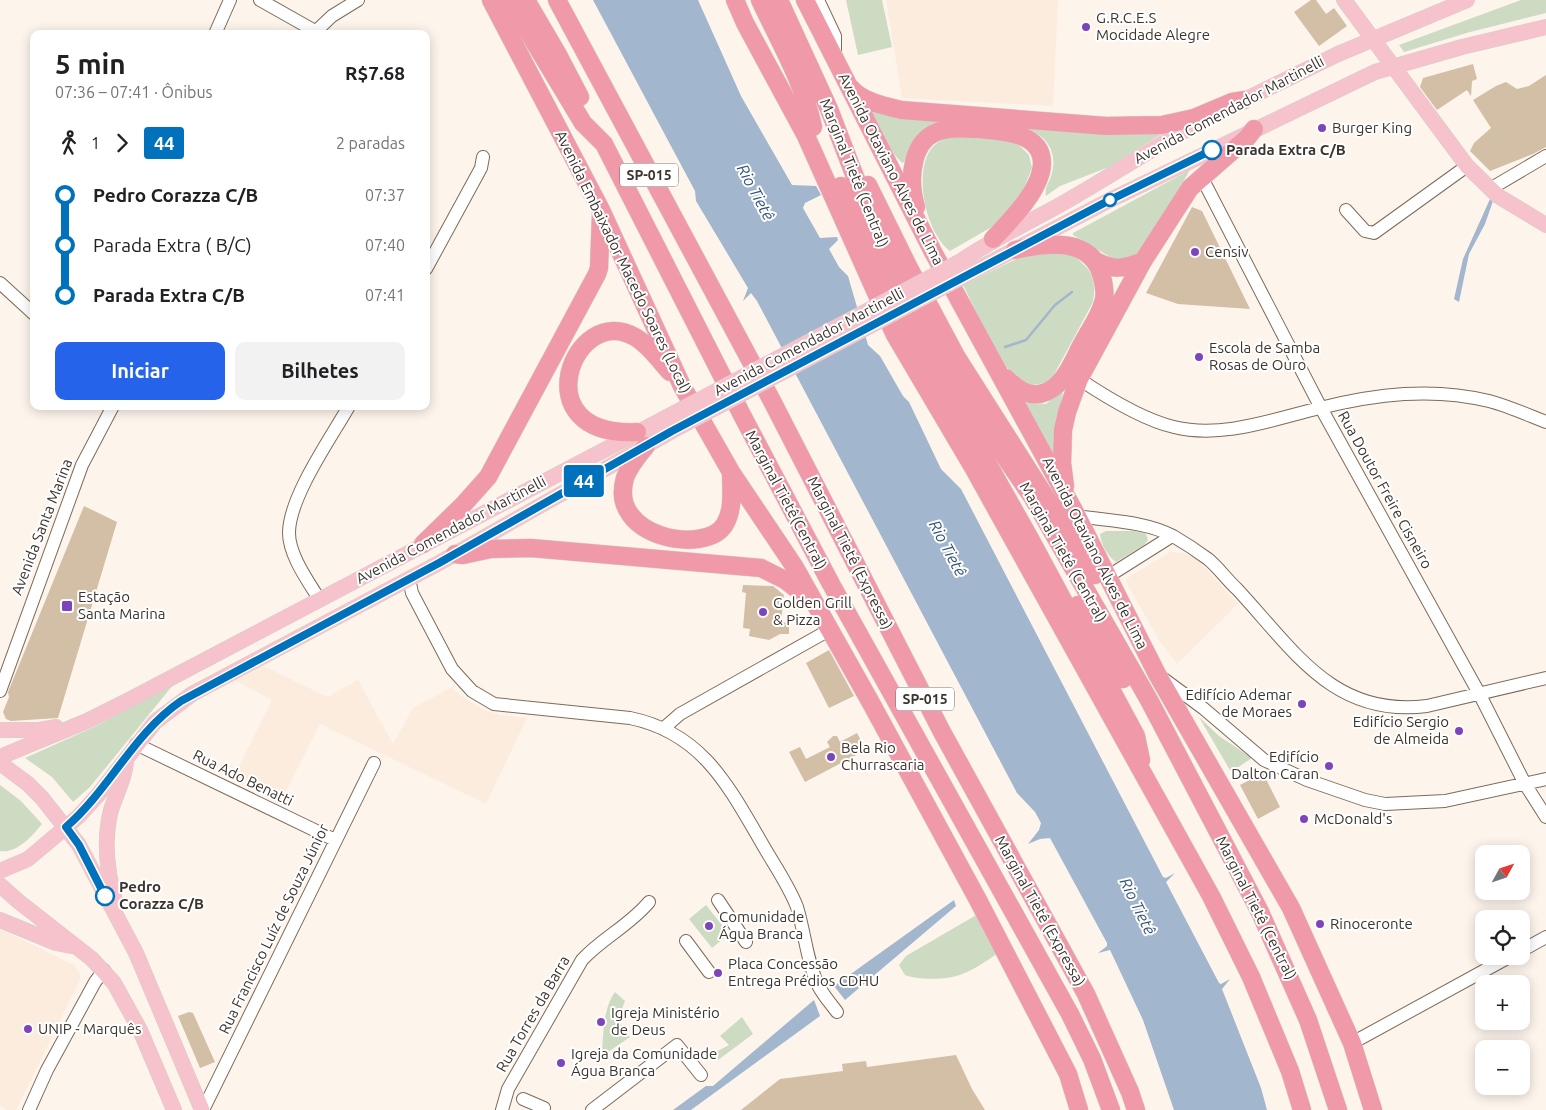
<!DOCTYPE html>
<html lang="pt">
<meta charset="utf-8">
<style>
body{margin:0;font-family:Ubuntu,sans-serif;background:#f2f2f2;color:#202124;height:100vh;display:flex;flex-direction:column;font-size:19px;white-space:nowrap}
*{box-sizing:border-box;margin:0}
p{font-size:16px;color:#757577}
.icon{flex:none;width:28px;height:28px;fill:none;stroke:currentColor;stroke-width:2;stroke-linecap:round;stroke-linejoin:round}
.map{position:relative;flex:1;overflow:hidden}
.sheet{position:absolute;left:30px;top:30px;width:400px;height:380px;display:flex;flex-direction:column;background:#fff;border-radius:10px;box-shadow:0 2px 12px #0003}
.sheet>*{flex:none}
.badge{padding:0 10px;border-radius:4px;font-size:18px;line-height:32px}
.needle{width:32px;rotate:50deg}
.fabs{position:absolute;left:1475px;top:845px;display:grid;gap:10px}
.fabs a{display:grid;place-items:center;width:55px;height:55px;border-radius:10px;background:#fff;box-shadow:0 2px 12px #0003;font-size:25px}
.map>.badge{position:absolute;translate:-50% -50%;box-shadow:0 0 0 2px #fff}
.legs{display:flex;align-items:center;gap:8px;height:55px;padding:0 25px;font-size:16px}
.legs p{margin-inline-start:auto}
.headline{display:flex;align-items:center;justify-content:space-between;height:85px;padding:0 25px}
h1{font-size:28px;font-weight:700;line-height:38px}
.button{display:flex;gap:10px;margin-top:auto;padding:10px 25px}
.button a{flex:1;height:58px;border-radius:10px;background:#2563eb;color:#fff;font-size:20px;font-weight:700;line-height:58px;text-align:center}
.button a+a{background:#f2f2f2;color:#202124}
ul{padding:0 25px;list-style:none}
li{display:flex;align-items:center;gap:18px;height:50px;font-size:19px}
li i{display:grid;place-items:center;width:8px;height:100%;margin:0 6px;background:currentColor}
li i::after{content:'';width:12px;height:12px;margin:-6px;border:4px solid;border-radius:50%;background:#fff}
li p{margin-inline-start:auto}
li:first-child i{background:linear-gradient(#0000 50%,currentColor 0)}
li:last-child i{background:linear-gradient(currentColor 50%,#0000 0)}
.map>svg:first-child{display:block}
</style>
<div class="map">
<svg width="1546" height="1110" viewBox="0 0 1546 1110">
<rect width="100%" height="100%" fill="#fdf4ec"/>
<path fill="#fcecdd" d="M886,0H1058L1053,106L902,98Z
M1170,552L1183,553L1196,558L1238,604L1177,664L1159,640L1126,582V579Z
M262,665L327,697L358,680L393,744L413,708L452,687L460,695L484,710L501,715L527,718L486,804L320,724L282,799L234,777L272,700L234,680Z
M0,929L74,965L80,974V980L16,1110H7L0,1106Z"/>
<path fill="#cddbc2" d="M846,0H882L892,47L858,55Z
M1521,0H1546V13L1470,32L1404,52L1399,45Z
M868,104L1161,129L1162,134L1109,167L1060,186L1046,196C1044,187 1050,182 1052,173C1058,148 1043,131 1019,128L925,130L911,144L904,162L902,163L891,151Z
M954,136L1009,141L1018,144L1029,155L1032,168L1018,203L990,228L950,251C926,233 913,174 931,149C937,141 945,138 954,136Z
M1190,170L1138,257L1122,264L1073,235V233Z
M1070,253C1090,268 1097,276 1093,302L1051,380C1043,383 1032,387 1024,384C1002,373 975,308 963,285L1027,254Z
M1060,392L1063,394L1056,418L1054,453H1052L1025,402L1046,404Z
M1106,531H1141L1146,534L1148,540L1144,545L1116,562C1108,557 1101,544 1100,534Z
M173,685L90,787L73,802L52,777L25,758L94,727Z
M1199,717L1219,736L1252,758L1231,772Z
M0,785L21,801L42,824C32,836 17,854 0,851Z
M706,905L729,934L712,948L689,919Z
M978,914L998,953C988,960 978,967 967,972C952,980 921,981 905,975L899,965L906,956Z
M615,992L625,1001L618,1020L630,1037L602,1056C603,1037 603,1008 615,992Z
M742,1017L753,1034L718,1060L714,1053L729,1045L720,1036Z"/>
<path fill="#a2b6ce" d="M593,0H698L741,96L792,185L816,186L821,195L805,203L803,208L820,238L837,237L838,240L829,249L839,267L848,276L868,345L880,356L903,396L909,402L941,469L961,489L1163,877L1166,878L1175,873L1166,882L1219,983L1221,984L1230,979L1222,989L1261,1088L1267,1110H1174L1143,1020L1110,950L1098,953L1107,946V943L1050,838L1040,839L1028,844L1039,830L1041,823L1035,812L1017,793L757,301L751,293L743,301L748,288L696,201L695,191Z
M1490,199L1493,201L1485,224L1469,254L1459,302L1454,299L1463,259Z
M954,900L956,906L845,1000L834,986Z
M814,1000L820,1016L691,1110H673L706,1086H713Z"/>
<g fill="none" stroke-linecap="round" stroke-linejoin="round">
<path stroke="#a2b6ce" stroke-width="2.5" d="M1005,347L1026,340L1055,305L1072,292"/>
</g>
<path fill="#d3bea6" d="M1311,0H1316L1326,14L1334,8L1347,26L1319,46L1294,12Z
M1473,64L1477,79L1472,81L1471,96L1467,90L1437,110L1420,87L1423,78Z
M1546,75V147L1533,154L1490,171L1470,151L1474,143L1491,128L1473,100L1496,86L1506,82L1517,89L1529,86Z
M1192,207L1202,211L1250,309L1178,304L1146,293Z
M84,506L117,522L58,718L11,721L6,719L3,712L9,697L8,692Z
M743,585L773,586L784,595L781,622L789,623V634H780L769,640L749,636L750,629L743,628L746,593L742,592Z
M829,650L854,696L829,708L806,663Z
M857,733L866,750L805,782L789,752L800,747L806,759L830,747L827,742L833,736H837L840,742Z
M1263,773L1280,807L1258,819L1240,785Z
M189,1012L193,1013L215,1062L200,1068L178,1016Z
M956,1055L972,1089L985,1110H741L780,1079L843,1071L842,1064L866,1061L867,1067Z"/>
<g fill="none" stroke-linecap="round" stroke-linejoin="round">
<defs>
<path id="minor" d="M260,0L315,31
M818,0L835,36V57
M215,34L230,0
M313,34L332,16L358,0
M1201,176L1321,408L1480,695L1525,784L1546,817
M1490,189L1546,156
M1346,210L1365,231L1374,233L1467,166
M426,269L481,168L483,157
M0,283L34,314
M1079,379C1106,397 1143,420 1174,427C1222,439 1274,419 1320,408C1376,394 1432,387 1489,401C1508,406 1528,415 1546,422
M1077,516C1108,521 1145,521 1173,536C1185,543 1197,551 1208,559C1218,567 1227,580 1237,589C1293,649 1333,718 1427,706L1546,678
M1107,577L1172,536
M409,578L412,593L452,669L472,691L494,704L630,718C703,733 729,787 764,847C775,866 789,886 797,907C805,933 807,963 819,987C824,996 831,1004 837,1012
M319,599C308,581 289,555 289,533C289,497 331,438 349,406
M1161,677L1203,708L1264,760L1307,780L1365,800L1385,804L1445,801L1546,779
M0,691L82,465L113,406
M664,728L680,714L831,629
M136,744L335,840
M718,900L746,942
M686,941L709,972
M1521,951L1546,937
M1352,1043L1511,956
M523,1099L544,1108
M29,1110L47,1070L95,982L104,970
M203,1110L374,763
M502,1110L508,1089L582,960C602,938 629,926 649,902
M592,1110L677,1045L701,1075"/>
<path id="major" d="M1344,0L1467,166L1498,196L1546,225
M1234,105L1338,54L1467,0
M961,261C992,240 1025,224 1058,206C1108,178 1155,146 1206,119
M968,274L1110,200L1375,72L1462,47L1546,27
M0,730H39L56,727
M0,757L87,721L129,700L665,418
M0,763L28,784L42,798L79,845L136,953L202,1110
M0,871L28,859L79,816L98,795L155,722L192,694L439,563L672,431
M0,885L18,901L92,959L114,983L140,1030L174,1110
M116,903C107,873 103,841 111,810C116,794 125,779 126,762
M0,920L56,943L71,946"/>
<path id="highway" d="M491,0L601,210L682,386L731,472L794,566L871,703L978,900L1068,1074L1079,1110
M509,0L583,123L604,144L742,415L831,584L1070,1014L1092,1059L1111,1110
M526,0L557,53L580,97
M557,0L771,399L942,732L1086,994L1130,1092L1136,1110
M735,0L745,23L806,136L895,335L974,469L1211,896L1251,977L1290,1071L1302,1110
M760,0C779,41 804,83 813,127
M779,0L829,109L877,234L920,318L969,404L1033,498L1149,700L1260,912L1308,1020L1338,1110
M805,0L933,252L1077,516L1157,674L1291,908L1352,1043L1373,1110
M850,87C861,101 884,106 901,110L1106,126L1162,125L1194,118L1232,102L1244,100
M868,185L909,268L956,356L1095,575
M841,186L907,327L931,372L980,450L1029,537L1136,736L1141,760
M916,207C908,180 910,136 944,130C955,127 967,129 978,129C1001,131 1042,132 1042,163C1042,189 1010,221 993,239
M1094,260C1113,271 1123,269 1143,261
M1006,378C1017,389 1030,399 1046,392C1065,384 1073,361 1082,344C1089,331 1099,317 1103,303C1106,295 1104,285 1102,277C1092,236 1046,243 1015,250
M637,432C521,438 574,301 635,337C649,345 659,360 670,372
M646,446C638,456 629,466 625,478C607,538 707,556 725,524C734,509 731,489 731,472
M1065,486L1062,463L1063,430L1067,412L1079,379L1143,261L1190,188L1247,138L1254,129
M423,544L463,505L488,477L597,274L599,268L601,213
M455,554L463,555L491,549L531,548L761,568L785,580L807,597
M1078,605L1123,679"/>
</defs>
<use href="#minor" stroke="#7d6b59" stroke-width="14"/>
<use href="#major" stroke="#d4d2d1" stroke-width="16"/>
<use href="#highway" stroke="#d4d2d1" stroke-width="19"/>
<use href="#minor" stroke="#fff" stroke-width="12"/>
<use href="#major" stroke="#f6c2cb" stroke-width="15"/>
<use href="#highway" stroke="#f099a9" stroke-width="18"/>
<defs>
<path id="major-bridge" d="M665,418L961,261
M672,431L968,274"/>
</defs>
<use href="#major-bridge" stroke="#d4d2d1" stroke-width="16" stroke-linecap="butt"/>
<use href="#major-bridge" stroke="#f6c2cb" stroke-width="15"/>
</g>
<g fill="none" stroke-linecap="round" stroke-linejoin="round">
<defs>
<path id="line-1" d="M105,896L79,845L66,827C109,790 133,734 181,701L439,563L672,431L1106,202L1212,150"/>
</defs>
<use href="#line-1" stroke="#fff" stroke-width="11"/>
<use href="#line-1" stroke="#0072bc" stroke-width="8"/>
</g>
<g fill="#7e44bb" stroke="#fff" stroke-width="2">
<circle cx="1086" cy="27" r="5"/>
<circle cx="1322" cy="128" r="5"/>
<circle cx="1195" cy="252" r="5"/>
<circle cx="1199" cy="357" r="5"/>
<rect x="61" y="600" width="12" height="12" rx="2.5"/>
<circle cx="763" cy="612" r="5"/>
<circle cx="1302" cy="704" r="5"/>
<circle cx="1459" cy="731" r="5"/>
<circle cx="831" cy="757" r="5"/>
<circle cx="1329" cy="766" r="5"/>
<circle cx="1304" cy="819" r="5"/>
<circle cx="1320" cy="924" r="5"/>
<circle cx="709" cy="926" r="5"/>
<circle cx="718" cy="973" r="5"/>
<circle cx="601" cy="1022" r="5"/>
<circle cx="28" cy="1029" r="5"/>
<circle cx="561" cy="1063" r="5"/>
</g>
<g fill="#fff" stroke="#0072bc" stroke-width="2.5">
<circle cx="1212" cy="150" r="9"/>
<circle cx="1110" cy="200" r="6"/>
<circle cx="105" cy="896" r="9"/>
</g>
<g text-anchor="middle" stroke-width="4" stroke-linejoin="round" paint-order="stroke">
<g fill="#fff" stroke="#76716c" stroke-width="1">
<rect x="620" y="163.5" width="58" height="23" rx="4"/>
<rect x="896" y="687.5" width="58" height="23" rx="4"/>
</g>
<g font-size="14" font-weight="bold" fill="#3c342d">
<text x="649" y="180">SP-015</text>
<text x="925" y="704">SP-015</text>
</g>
<g font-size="15" fill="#3c342d" stroke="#fff" text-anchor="start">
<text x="1096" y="23">G.R.C.E.S<tspan x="1096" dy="17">Mocidade Alegre</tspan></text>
<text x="1332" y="133">Burger King</text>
<text x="1205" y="257">Censiv</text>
<text x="1209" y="353">Escola de Samba<tspan x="1209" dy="17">Rosas de Ouro</tspan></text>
<text x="78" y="602">Estação<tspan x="78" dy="17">Santa Marina</tspan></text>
<text x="773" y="608">Golden Grill<tspan x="773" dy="17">&amp; Pizza</tspan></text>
<text x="1292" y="700" text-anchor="end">Edifício Ademar<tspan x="1292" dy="17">de Moraes</tspan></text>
<text x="1449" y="727" text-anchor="end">Edifício Sergio<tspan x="1449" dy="17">de Almeida</tspan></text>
<text x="841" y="753">Bela Rio<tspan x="841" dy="17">Churrascaria</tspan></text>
<text x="1319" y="762" text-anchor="end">Edifício<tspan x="1319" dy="17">Dalton Caran</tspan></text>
<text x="1314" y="824">McDonald's</text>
<text x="719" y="922">Comunidade<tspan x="719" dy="17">Água Branca</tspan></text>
<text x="1330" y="929">Rinoceronte</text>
<text x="728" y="969">Placa Concessão<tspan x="728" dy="17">Entrega Prédios CDHU</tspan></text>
<text x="611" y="1018">Igreja Ministério<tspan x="611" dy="17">de Deus</tspan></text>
<text x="38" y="1034">UNIP - Marquês</text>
<text x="571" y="1059">Igreja da Comunidade<tspan x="571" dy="17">Água Branca</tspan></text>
</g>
<g font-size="15" fill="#3c342d" stroke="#fff">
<text transform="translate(1229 110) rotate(-28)" y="5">Avenida Comendador Martinelli</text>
<text transform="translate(891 169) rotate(63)" y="5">Avenida Otaviano Alves de Lima</text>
<text transform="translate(854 173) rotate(68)" y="5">Marginal Tietê (Central)</text>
<text transform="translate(623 262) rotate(64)" y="5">Avenida Embaixador Macedo Soares (Local)</text>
<text transform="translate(809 342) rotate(-28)" y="5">Avenida Comendador Martinelli</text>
<text transform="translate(1385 490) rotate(61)" y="5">Rua Doutor Freire Cisneiro</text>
<text transform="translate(786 500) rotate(62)" y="5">Marginal Tietê(Central)</text>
<text transform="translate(42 527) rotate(-69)" y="5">Avenida Santa Marina</text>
<text transform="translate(451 530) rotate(-28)" y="5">Avenida Comendador Martinelli</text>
<text transform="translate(1063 552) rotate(60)" y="5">Marginal Tietê (Central)</text>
<text transform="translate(850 553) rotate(63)" y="5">Marginal Tietê (Expressa)</text>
<text transform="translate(1095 553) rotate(63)" y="5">Avenida Otaviano Alves de Lima</text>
<text transform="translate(243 778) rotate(26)" y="5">Rua Ado Benatti</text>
<text transform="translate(1256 908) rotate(63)" y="5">Marginal Tietê (Central)</text>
<text transform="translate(1040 911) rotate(61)" y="5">Marginal Tietê (Expressa)</text>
<text transform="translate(274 929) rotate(-64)" y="5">Rua Francisco Luíz de Souza Júnior</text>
<text transform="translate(533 1014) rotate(-60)" y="5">Rua Torres da Barra</text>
</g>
<g font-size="15" font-weight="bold" fill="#3c342d" stroke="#fff" text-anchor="start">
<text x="1226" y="155">Parada Extra C/B</text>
<text x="119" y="892">Pedro<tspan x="119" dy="17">Corazza C/B</tspan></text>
</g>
<g font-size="16" font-style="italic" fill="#345579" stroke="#fff">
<text transform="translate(756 192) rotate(62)" y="6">Rio Tietê</text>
<text transform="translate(948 548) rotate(62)" y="6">Rio Tietê</text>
<text transform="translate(1138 906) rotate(64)" y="6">Rio Tietê</text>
</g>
</g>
</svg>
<div class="fabs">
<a><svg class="needle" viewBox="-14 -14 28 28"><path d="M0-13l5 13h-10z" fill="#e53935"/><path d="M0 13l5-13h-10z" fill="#757577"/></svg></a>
<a><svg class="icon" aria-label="locate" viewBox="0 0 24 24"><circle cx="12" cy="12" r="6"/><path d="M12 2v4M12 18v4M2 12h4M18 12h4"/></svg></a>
<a>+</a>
<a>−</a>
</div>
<b class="badge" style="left:584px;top:481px;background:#0072bc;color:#fff">44</b>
<section class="sheet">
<div class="headline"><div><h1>5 min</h1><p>07:36 – 07:41 · Ônibus</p></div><b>R$7.68</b></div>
<div class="legs"><svg class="icon" aria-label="walk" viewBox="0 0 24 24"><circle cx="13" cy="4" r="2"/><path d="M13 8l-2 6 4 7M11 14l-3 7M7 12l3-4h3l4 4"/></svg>1<svg class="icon" aria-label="forward" viewBox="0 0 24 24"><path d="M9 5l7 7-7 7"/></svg><b class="badge" style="background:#0072bc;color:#fff">44</b><p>2 paradas</p></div>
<ul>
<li><i style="color:#0072bc"></i><b>Pedro Corazza C/B</b><p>07:37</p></li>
<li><i style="color:#0072bc"></i><span>Parada Extra ( B/C)</span><p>07:40</p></li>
<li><i style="color:#0072bc"></i><b>Parada Extra C/B</b><p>07:41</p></li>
</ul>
<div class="button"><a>Iniciar</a><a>Bilhetes</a></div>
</section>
</div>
